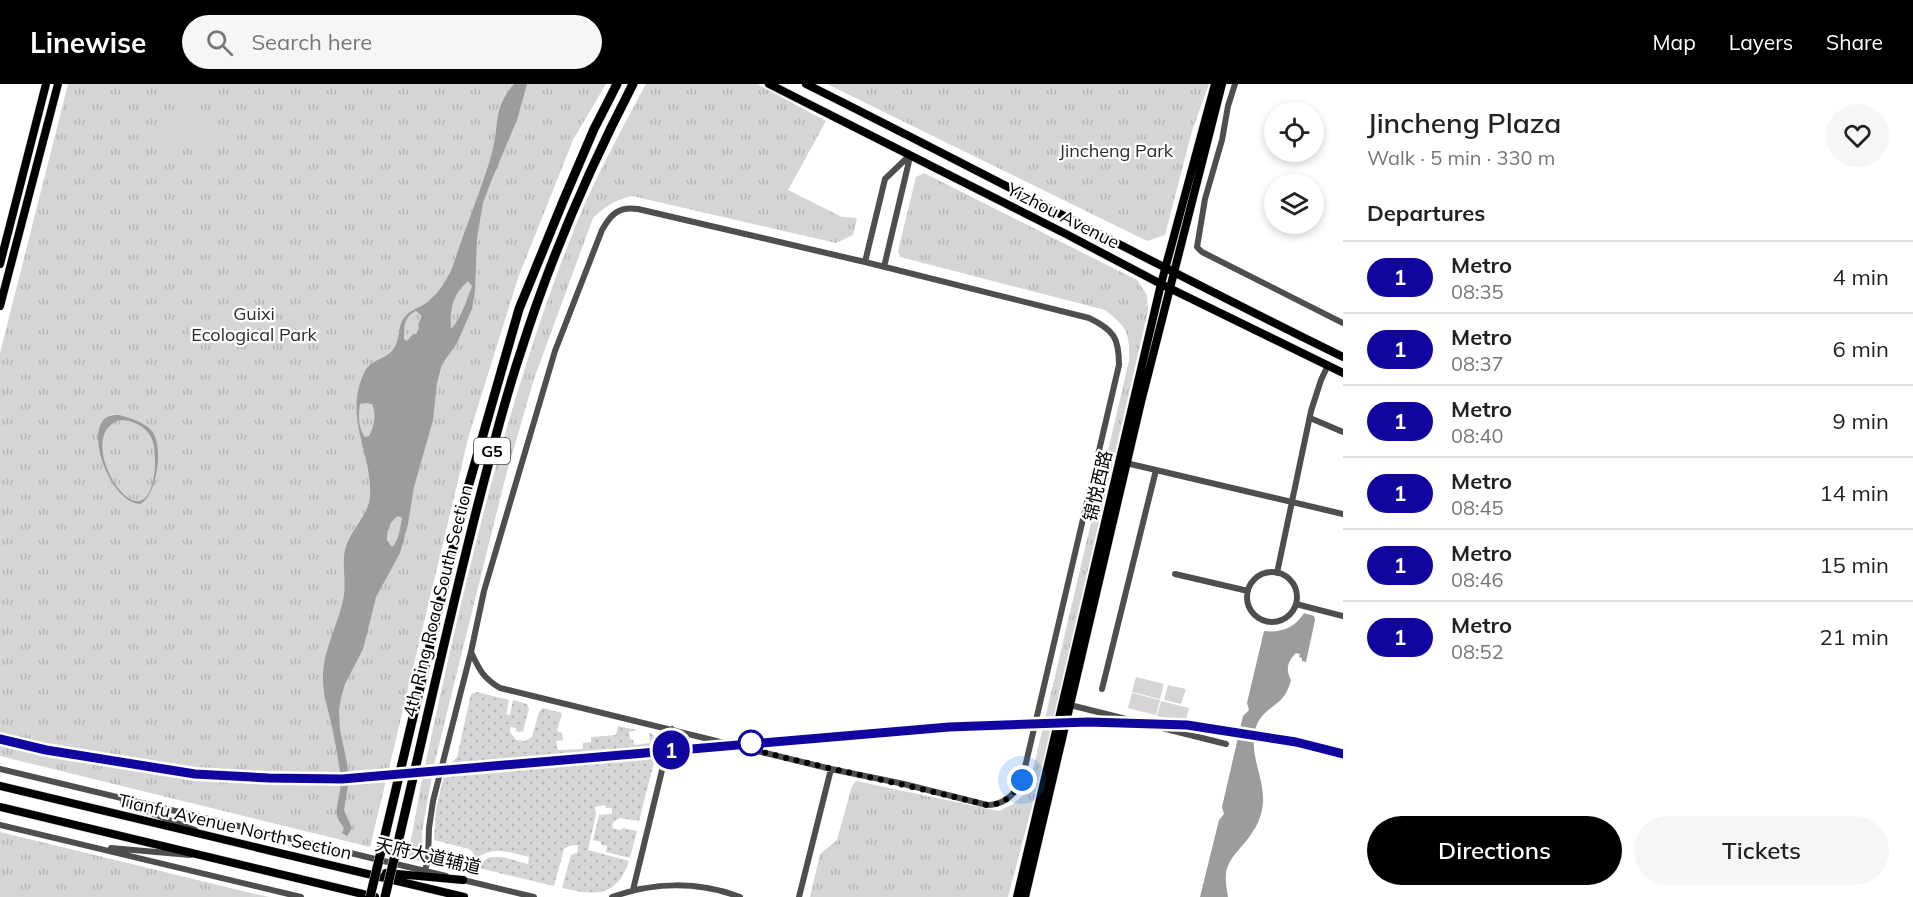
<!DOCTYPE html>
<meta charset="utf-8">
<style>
body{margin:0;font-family:Mulish,"Noto Sans SC",sans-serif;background:#f6f6f6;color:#222;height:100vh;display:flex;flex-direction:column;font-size:22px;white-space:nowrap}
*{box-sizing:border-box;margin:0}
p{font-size:20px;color:#767676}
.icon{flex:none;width:33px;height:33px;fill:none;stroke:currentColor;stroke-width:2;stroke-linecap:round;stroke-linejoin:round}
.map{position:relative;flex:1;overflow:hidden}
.drawer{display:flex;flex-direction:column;background:#fff;width:570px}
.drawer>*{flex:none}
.badge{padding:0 12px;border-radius:20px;font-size:21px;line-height:39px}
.tools{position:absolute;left:1264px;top:18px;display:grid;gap:12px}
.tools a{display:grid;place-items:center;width:60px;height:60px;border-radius:50%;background:#fff;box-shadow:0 3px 9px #0003;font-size:30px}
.you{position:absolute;width:30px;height:30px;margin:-15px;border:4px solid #fff;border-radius:50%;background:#1a73e8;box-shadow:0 0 0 9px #1a73e833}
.map>.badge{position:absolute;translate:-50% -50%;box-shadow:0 0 0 3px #fff}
h2{padding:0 24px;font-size:22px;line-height:54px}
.round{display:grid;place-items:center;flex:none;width:63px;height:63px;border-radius:32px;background:#f6f6f6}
.overview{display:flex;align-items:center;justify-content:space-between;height:102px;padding:0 24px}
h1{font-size:28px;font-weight:600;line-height:45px}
.button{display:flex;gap:12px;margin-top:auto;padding:12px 24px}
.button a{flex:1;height:69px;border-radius:36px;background:#000;color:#fff;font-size:24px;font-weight:600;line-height:69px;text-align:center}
.button a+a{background:#f6f6f6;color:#222}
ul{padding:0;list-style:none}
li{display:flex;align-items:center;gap:18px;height:72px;padding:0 24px;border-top:2px solid #e0e0e0}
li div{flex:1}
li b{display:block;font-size:22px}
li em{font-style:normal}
li .badge{min-width:66px;font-weight:700;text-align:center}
header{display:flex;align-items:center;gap:36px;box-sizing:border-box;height:84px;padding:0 30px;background:#000;color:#fff}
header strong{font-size:28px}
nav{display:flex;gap:33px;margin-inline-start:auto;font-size:21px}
.search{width:420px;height:54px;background:#f6f6f6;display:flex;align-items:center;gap:15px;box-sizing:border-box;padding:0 21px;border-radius:33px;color:#767676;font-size:22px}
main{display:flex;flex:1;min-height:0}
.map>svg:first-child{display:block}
</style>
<header>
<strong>Linewise</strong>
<div class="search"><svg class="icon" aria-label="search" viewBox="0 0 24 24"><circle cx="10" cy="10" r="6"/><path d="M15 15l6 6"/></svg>Search here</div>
<nav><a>Map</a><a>Layers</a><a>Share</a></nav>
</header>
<main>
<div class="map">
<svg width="1343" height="813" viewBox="0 0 1343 813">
<defs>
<pattern id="grass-dots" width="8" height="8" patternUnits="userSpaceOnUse" patternTransform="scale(1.5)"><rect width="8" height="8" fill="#d5d5d5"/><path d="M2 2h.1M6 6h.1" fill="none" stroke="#b5b5b5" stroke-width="1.8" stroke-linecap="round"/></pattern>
<pattern id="park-tufts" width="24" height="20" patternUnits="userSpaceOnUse" patternTransform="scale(1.5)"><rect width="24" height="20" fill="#d5d5d5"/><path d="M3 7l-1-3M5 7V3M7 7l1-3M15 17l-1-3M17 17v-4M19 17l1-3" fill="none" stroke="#b5b5b5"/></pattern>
</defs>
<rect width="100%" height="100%" fill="#fff"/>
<path fill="url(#grass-dots)" d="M477,608L509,616L506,630L510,631L513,616L527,620L529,625L523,647L519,648L516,647V644L510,643V648L516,656L525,657L532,653L539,628L543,624L562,629L557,647L562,649L563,656L556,657L558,666L583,665V659L591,658V653L616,651L618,642L637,646L629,648L630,655L633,656L634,661L650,659L649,648L657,654L658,663L639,737L620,734L613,738L612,744L620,746L623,744L637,747L630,774L606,768L607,762L601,761V758L593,756L599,731L612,730V724H606L605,721L595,723L596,731L588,766L629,777C617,813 596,812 562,804L571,771L577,769L578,761L569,762L564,765L554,802L478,784C488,764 511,776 528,780L529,773C510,769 490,760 474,777L473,768L469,765L434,756L436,725L445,688L457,673L471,610Z"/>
<path fill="url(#park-tufts)" d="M68,0H606L573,56L518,194L469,351L370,763L0,672V269Z
M646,0H757L826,37L788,106L842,133L857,134L853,151L836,159L632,112C615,116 606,122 593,134L534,295L506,391L434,681L422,748L423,775L420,777L407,774C415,740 419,706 427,672C466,491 508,310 577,138C597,90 622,45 646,0Z
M827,0H1209L1192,47L1165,151L1147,157Z
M924,89L1137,196L1147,211L1148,227L1038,700L1008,813H810L820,770L837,756L852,702L856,697L999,727L1013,720L1028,707L1129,277C1130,249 1127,243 1105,226L900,173L898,167L916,93Z
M0,748L255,810L269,813H0Z"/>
<path fill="#d5d5d5" d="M149,0H204L200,15L149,2Z
M164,25L216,38L208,69L156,56Z
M1136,593L1164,600L1160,615L1132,608Z
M1168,601L1186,605L1181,620L1164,616Z
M1132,609L1160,616L1156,631L1128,624Z
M1161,617L1189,624L1185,639L1157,632Z"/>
<path fill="#9c9c9c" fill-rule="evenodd" d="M514,0H527L517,36L490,100L483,119L477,154L475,207L472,225L457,259L442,280L437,299L433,336L414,403L408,440L400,469L376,513L363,565L345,600L341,614L339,626L340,646L347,679L349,696L344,726L352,744L347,752L342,749L344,744C334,731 336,728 339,712C341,704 341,696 340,688C337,667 333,646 328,626C327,620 324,614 324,608C318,572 338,545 344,511C346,496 342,481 345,466C349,447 368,433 370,413C373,369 343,335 364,289C371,275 382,277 392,267C401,257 397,243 404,234C409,227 416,225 423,221C437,212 446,198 453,182C465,144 481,107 492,69C500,40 492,26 514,0ZM468,197L472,202C467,215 461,235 451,245C450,224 452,212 468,197ZM416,227L422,232L418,241L419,244L416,250H413L407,257L404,255C404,243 404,232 416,227ZM366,319L372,320C377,330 374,343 369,352L365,353C358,344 358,331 360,320ZM398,432L402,434C400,444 399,457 392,463L387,456C387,446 389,438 398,432Z
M119,331C130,334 144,338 152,347C164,362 157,412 140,420C114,419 88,359 102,338C105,332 112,331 119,331ZM120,336C133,336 145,342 151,353C158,366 157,412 140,417C119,423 79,349 120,336Z
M1304,529L1314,532L1315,536L1306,578L1302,577V574L1299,573L1300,570L1296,569C1288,577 1285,585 1291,596C1290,600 1288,605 1286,609C1278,623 1262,625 1256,643C1247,671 1268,698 1262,726C1260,733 1258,741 1253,747C1245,762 1228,772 1226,790C1225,797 1227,806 1228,813H1200L1219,736L1224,730L1222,723L1243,632L1249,626L1247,619L1264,547C1281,549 1295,544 1304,529Z"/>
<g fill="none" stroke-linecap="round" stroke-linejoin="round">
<defs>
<path id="major" d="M769,0L1066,150L1161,200L1343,289
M806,0C986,90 1163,185 1343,273
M0,180L46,0
M0,222L58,0
M0,702L464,813
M0,723L375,813
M386,789L463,796
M1017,813L1161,200L1215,0
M1025,813L1141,318L1222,0"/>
<path id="highway" d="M386,747L465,414L519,225L564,115L594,45L617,0
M400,750C425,643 449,535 476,428C490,374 503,320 521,267C550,175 589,85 633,0"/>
</defs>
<use href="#major" stroke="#dbdbdb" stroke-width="9"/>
<use href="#highway" stroke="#dbdbdb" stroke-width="10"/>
<path stroke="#4e4e4e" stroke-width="6" d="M1235,0L1228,22L1222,56L1205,115L1197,163L1202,168L1343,239
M865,178L885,95L910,71
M884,183L910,73
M1310,334L1343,348
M1126,379L1156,386
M1247 513a25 25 0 1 1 50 0a25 25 0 1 1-50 0Z
M1277,489L1311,327L1321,296L1328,281
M1175,490L1248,507
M1296,520L1343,532
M1102,605L1156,386L1343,430
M1070,621L1226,660
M0,685L446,792
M123,718L195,746
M0,741L301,813
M111,764L190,771
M425,787L428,775L429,744L433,717L471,568L484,507L555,267L602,146C611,130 619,122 638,125L865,178L1089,234C1114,246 1119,254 1119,281L1022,696C1015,710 1004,721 987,721L904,700L831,685L500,604C483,594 479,585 471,568
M459,795L534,813
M633,806L672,645
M612,813C653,798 698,797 740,813
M799,813L831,685"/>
<use href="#major" stroke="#000" stroke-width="8"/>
<use href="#highway" stroke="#000" stroke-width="9"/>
<defs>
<path id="highway-bridge" d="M370,813L386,747
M385,813L400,750"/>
</defs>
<use href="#highway-bridge" stroke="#dbdbdb" stroke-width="10" stroke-linecap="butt"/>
<use href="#highway-bridge" stroke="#000" stroke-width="9"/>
</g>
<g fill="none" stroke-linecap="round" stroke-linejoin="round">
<defs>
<path id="line" d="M0,655L46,666L195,690L269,694L342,695L949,643L1088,638L1187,641L1296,658L1343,670"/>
</defs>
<use href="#line" stroke="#fff" stroke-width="14"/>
<use href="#line" stroke="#10069f" stroke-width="9"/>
<path stroke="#000" stroke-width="6" stroke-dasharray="0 10.8" d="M751,659L750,665C829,685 908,701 987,721C1004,721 1015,710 1022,696"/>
</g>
<circle fill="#fff" stroke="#10069f" stroke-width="3" cx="751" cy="659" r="12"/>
<g text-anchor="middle" stroke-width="4.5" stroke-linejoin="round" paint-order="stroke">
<rect fill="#fff" stroke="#4c4c4c" stroke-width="1.5" x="474" y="354" width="36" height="26" rx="4.5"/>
<g font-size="16" font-weight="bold" fill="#000">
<text x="492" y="373">G5</text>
</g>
<g font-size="18" fill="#2c2c2c" stroke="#fff">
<text x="1116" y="73">Jincheng Park</text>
<text x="254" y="236">Guixi<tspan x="254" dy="21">Ecological Park</tspan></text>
</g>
<g font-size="18" fill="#000" stroke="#fff">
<text transform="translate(1063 132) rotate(27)" y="6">Yizhou Avenue</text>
<text transform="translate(1098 402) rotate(-77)" y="6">锦悦西路</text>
<text transform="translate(438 517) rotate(-76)" y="6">4th Ring Road South Section</text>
<text transform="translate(235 743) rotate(13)" y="6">Tianfu Avenue North Section</text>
<text transform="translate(428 772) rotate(13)" y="6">天府大道辅道</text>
</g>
</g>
</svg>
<div class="tools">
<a><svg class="icon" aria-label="locate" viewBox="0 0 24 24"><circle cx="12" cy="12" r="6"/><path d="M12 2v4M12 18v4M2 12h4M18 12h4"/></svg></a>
<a><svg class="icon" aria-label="layers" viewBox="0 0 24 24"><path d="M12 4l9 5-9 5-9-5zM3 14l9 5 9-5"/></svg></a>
</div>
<div class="you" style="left:1022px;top:696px"></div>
<b class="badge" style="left:671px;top:666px;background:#10069f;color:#fff">1</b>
</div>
<section class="drawer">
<div class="overview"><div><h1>Jincheng Plaza</h1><p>Walk · 5 min · 330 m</p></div><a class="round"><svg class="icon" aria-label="heart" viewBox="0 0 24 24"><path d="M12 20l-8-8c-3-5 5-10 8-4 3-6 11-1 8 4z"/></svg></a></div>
<h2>Departures</h2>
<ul>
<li><span class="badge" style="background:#10069f;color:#fff">1</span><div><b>Metro</b><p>08:35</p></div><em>4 min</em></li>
<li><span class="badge" style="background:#10069f;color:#fff">1</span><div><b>Metro</b><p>08:37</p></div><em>6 min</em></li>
<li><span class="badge" style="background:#10069f;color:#fff">1</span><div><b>Metro</b><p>08:40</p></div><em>9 min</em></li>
<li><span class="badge" style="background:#10069f;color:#fff">1</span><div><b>Metro</b><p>08:45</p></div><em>14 min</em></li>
<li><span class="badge" style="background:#10069f;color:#fff">1</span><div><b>Metro</b><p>08:46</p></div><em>15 min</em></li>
<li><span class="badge" style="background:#10069f;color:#fff">1</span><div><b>Metro</b><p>08:52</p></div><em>21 min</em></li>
</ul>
<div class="button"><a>Directions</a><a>Tickets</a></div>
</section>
</main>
